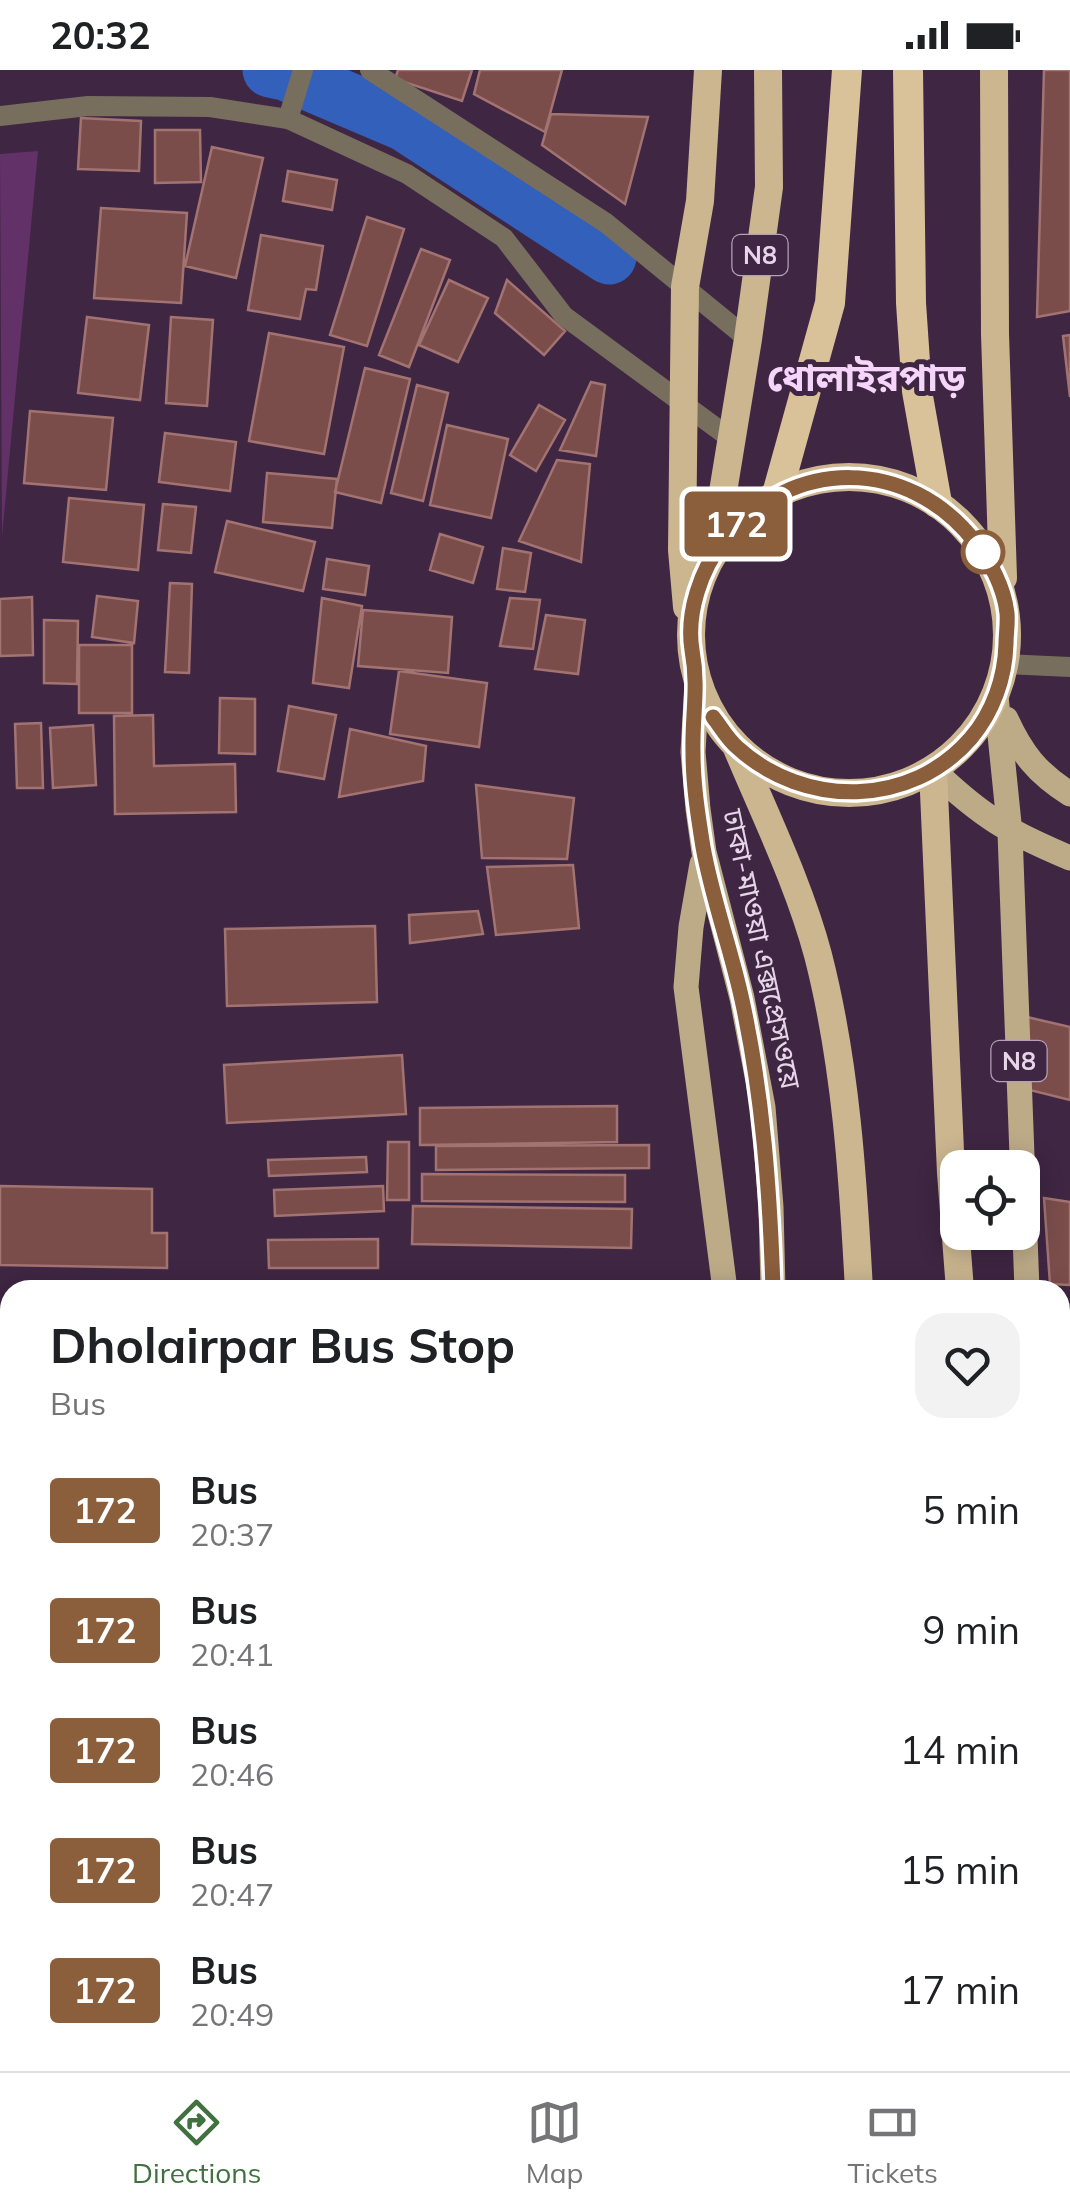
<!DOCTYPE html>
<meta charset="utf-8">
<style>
body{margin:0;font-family:Mulish,"Noto Sans Bengali",sans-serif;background:#f2f2f2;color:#202124;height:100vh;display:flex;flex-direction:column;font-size:38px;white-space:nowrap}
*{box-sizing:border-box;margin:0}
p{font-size:32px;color:#757577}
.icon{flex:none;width:55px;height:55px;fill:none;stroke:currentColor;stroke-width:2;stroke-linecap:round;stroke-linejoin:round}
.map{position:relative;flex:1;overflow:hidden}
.panel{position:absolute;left:0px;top:1210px;width:1070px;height:792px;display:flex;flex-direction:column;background:#fff;border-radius:30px 30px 0 0;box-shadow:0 5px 25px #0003}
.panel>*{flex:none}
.badge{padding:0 20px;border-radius:8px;font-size:35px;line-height:65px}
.controls{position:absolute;left:940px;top:1080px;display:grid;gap:20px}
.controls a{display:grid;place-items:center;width:100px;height:100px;border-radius:20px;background:#fff;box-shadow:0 5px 25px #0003;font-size:50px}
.map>.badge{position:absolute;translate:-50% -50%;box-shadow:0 0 0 5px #fff}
.round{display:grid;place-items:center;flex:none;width:105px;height:105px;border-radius:30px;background:#f2f2f2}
.headline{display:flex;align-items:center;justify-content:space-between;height:170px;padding:0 50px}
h1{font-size:48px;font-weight:700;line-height:75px}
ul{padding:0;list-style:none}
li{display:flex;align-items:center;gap:30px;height:120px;padding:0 50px}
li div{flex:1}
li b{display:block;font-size:38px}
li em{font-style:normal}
li .badge{min-width:110px;font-weight:700;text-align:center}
.status{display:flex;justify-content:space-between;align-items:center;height:70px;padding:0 50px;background:#fff;direction:ltr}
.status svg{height:28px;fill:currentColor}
.tabs{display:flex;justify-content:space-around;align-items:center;height:140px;border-top:2px solid #e0e0e0;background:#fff;font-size:28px;color:#757577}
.tabs a{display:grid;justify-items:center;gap:5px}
.tabs .on{color:#417140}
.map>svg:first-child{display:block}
</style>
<div class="status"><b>20:32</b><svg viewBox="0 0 49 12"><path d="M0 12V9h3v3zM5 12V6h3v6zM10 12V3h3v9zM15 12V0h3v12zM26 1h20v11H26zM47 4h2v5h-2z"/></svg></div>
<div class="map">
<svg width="1070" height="2001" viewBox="0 0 1070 2001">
<rect width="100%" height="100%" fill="#3f2643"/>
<path fill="#613168" d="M38,81L2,467L0,84Z"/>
<path fill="#3360ba" stroke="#6983c8" stroke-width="2.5" d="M0,1291L10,1292V1892H0Z
M0,1976H10V1992L104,1993L122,2001H0Z"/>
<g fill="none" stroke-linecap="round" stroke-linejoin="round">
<path stroke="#3360ba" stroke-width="55" d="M270,0L285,3L405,54L609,187"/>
</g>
<path fill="#7a4d4b" stroke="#a37371" stroke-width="2.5" d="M398,0H472L462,31L395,9Z
M480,0H562L545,62L474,24Z
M1044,0H1070V241L1037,247Z
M551,44L648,47L625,134L542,75Z
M81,48L141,51L139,101L78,99Z
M155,60H200L201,112L155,113Z
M212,77L263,88L236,208L185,196Z
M288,101L337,110L332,140L283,131Z
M101,138L187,143L181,233L94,228Z
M367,147L404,159L367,276L330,265Z
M261,165L323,176L316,220L306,219L300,249L248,240Z
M421,179L450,190L409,297L379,285Z
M449,210L488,228L458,292L419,275Z
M507,210L565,261L544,285L495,243Z
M87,247L149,255L140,330L78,323Z
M171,247L213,250L207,336L166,333Z
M269,263L344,277L324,384L249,371Z
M1070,265V327L1063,266Z
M365,298L410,309L381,433L335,422Z
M591,312L605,315L596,386L560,380Z
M417,315L448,323L423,431L391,423Z
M539,335L565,350L536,401L510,385Z
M30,341L113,348L106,420L24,413Z
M447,355L508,369L491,448L430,435Z
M165,363L236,372L230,421L159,412Z
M557,390L590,394L581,492L519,471Z
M267,403L337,409L332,458L263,452Z
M69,428L144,435L138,500L63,492Z
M163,434L196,437L191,483L158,480Z
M227,451L315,472L303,521L215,502Z
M440,464L483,477L473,513L430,500Z
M503,478L531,483L525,522L497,519Z
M327,489L369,496L365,525L323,519Z
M170,513L192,514L189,603L165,602Z
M97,526L138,531L134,573L92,567Z
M32,527L33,585L0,586V529Z
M322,528L362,536L349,618L313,613Z
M510,528L540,530L533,579L500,576Z
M363,540L452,547L448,603L358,596Z
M546,545L585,550L578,604L535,599Z
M44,550L78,551L77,614L44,613Z
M79,575H132V643H79Z
M399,601L487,613L479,677L390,664Z
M220,628L255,629V684L219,683Z
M289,636L336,645L324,709L278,701Z
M153,645L154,696L235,694L236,742L115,744L114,646Z
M41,653L43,718H17L15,654Z
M93,655L96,715L53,718L50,658Z
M350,659L426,676L423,711L339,727Z
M476,715L574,728L567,789L482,788Z
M573,795L579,858L496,865L487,797Z
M478,841L483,864L410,873L409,845Z
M375,856L377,932L227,936L225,859Z
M1027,947L1070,957V1030L1010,1015Z
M402,985L406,1044L227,1053L224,995Z
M617,1036V1072L420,1075V1038Z
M388,1072H409V1130H387Z
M649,1075V1098L436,1100V1076Z
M366,1087L367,1102L269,1106L268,1090Z
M422,1104L625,1105V1132L422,1131Z
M0,1116L152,1119V1163H167V1198L0,1195Z
M383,1116L384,1141L275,1146L274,1120Z
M1044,1128L1070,1132V1215L1050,1214Z
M413,1136L632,1139L631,1178L412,1174Z
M378,1169V1198H269L268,1170Z
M1070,1396V1453L1060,1451Z
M1066,1669L1070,1670V1892L1060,1890Z
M343,1992H487V2001H343Z
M552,1992H589L588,2001H551Z"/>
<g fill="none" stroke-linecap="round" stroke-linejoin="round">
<path stroke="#776e5e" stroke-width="20" d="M288,49L303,0"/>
<path stroke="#776e5e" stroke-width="20" d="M370,0L606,153L748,269
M1006,594L1070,597
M0,1245L10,1246
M1060,1458L1070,1460
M1060,1654L1070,1656
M1060,1908L1070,1910
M0,1914H10"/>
<path stroke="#776e5e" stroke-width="20" d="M0,46L88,36L210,37L288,49L407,104L504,168L564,246L730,368"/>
<path stroke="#bdab88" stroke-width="25" d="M697,612L693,682L698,739L704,782L742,928L763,1037L771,1137L773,1220
M996,626L1010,763L1027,1220
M1006,649C1022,684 1037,703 1070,724
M933,700C982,747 1008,762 1070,788
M702,794L691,857L686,917L725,1220
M764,1992L765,2001
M1006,2001V1992"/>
<path stroke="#cbb690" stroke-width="28" d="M994,0L995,264L1003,508
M691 565a158 158 0 1 1 316 0a158 158 0 1 1-316 0Z
M713,483L748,269L769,117L768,0
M687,537L682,480L685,217L700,131L708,0
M737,678C765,745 799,814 818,885C846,994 853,1108 859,1220
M933,700L951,1103L960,1220
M836,1992V2001
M906,1992V2001
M972,2001V1992"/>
<path stroke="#d9c299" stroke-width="30" d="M908,0L911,233L917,321L937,433
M777,424L830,233L847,0"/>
</g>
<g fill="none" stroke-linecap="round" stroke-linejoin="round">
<defs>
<path id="line" d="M713,647C721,657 728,670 738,678C804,738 911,738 971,668C993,642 1005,608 1006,574C1006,564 1008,553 1007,543C1004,517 990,491 975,472C909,387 792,386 724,470C701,499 686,543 692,580C699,618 692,645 693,682C693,714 698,746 703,777C712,828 731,879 742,930C763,1026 770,1122 773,1220"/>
</defs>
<use href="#line" stroke="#fff" stroke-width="22"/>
<use href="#line" stroke="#8b5e3c" stroke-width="15"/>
</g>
<circle fill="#fff" stroke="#8b5e3c" stroke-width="5" cx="983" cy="482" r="20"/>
<g text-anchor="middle" stroke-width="10" stroke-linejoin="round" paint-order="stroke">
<g fill="#3f2643" stroke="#b5a1b7" stroke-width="2.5">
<rect x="732.5" y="165" width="55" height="40" rx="8"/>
<rect x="991.5" y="971" width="55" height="40" rx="8"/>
</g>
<g font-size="25" font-weight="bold" fill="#e7d6e9">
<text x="760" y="194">N8</text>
<text x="1019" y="1000">N8</text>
</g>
<g font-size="28" fill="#e7d6e9" stroke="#3f2643">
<text transform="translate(762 879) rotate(78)" y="10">ঢাকা-মাওয়া এক্সপ্রেসওয়ে</text>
</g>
<g font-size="38" font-weight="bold" fill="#f6d5fa" stroke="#3f2643">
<text x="866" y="321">ধোলাইরপাড়</text>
</g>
</g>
</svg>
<div class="controls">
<a><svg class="icon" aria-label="locate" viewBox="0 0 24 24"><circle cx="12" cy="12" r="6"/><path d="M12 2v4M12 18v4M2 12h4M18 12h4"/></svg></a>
</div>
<b class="badge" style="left:736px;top:454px;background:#8b5e3c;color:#fff">172</b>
<section class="panel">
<div class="headline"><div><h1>Dholairpar Bus Stop</h1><p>Bus</p></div><a class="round"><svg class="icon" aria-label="heart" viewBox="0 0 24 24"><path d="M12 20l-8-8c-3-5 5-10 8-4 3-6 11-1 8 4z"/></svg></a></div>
<ul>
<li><span class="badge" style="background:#8b5e3c;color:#fff">172</span><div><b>Bus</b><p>20:37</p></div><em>5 min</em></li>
<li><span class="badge" style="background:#8b5e3c;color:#fff">172</span><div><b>Bus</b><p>20:41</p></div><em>9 min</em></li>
<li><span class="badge" style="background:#8b5e3c;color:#fff">172</span><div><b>Bus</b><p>20:46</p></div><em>14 min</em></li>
<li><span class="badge" style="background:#8b5e3c;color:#fff">172</span><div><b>Bus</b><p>20:47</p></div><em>15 min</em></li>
<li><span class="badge" style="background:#8b5e3c;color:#fff">172</span><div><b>Bus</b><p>20:49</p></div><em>17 min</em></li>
</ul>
</section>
</div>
<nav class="tabs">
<a class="on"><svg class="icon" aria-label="directions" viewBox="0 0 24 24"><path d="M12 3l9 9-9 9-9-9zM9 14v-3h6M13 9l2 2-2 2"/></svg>Directions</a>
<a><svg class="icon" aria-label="map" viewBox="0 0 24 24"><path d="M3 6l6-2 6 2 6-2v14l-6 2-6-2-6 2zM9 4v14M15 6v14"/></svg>Map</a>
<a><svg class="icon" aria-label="tickets" viewBox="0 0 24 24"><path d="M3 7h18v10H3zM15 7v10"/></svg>Tickets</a>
</nav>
